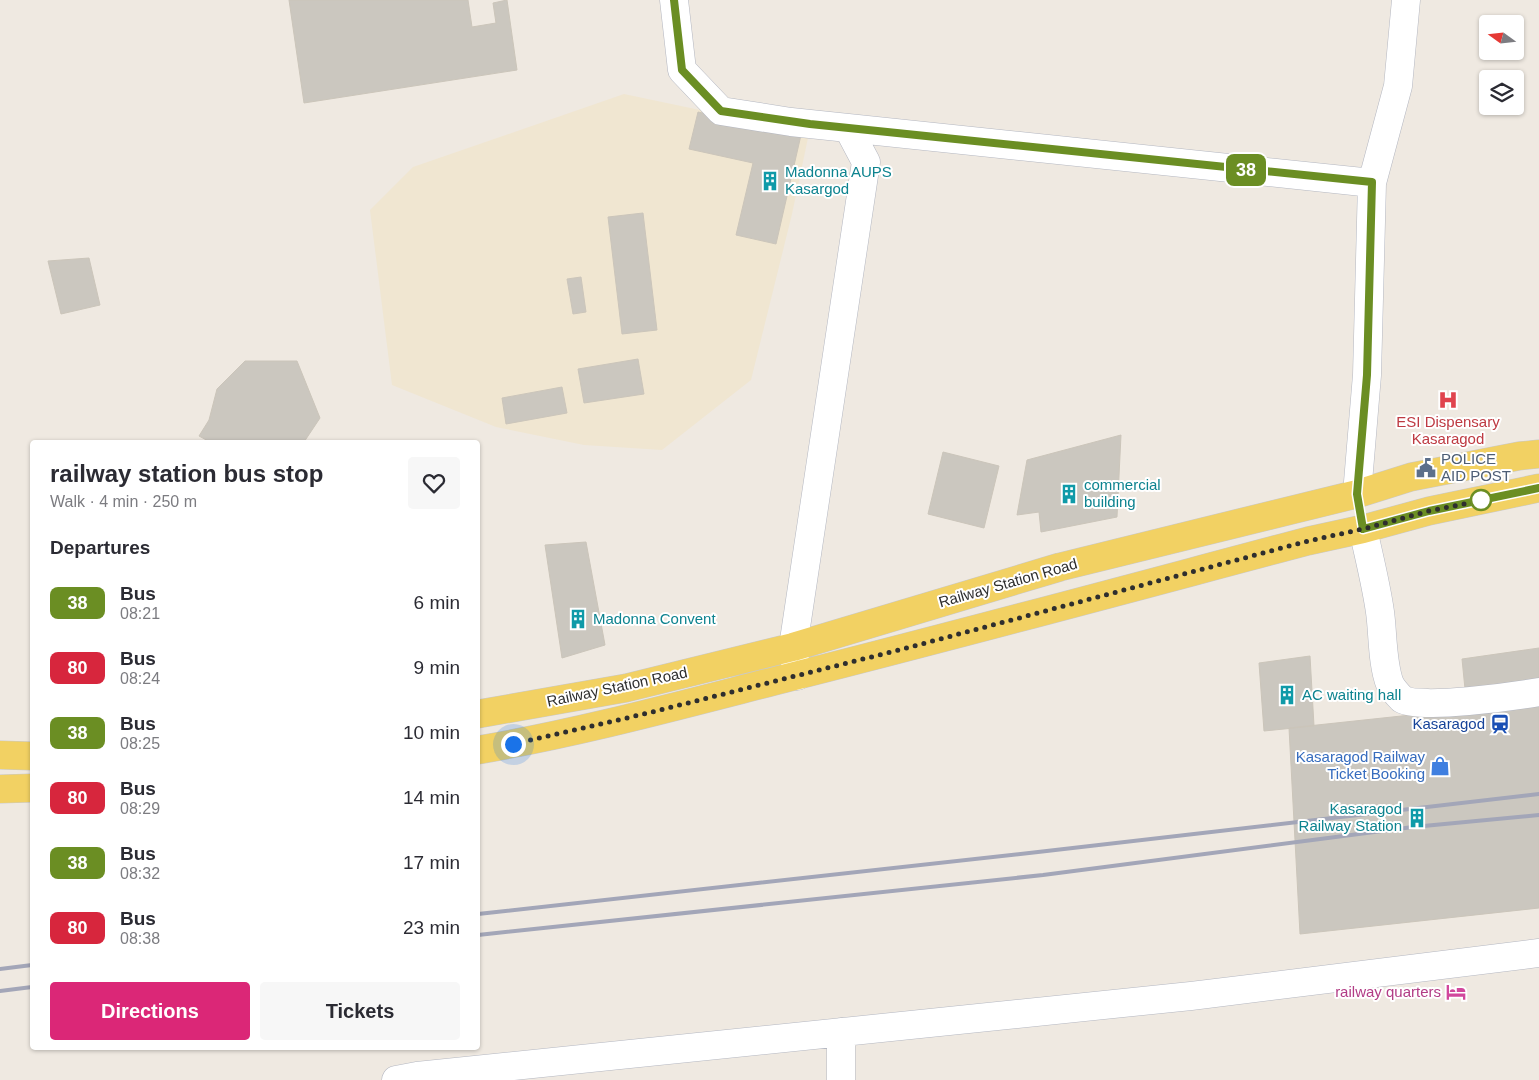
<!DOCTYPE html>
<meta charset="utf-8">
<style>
body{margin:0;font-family:Helvetica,sans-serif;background:#f7f7f7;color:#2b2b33;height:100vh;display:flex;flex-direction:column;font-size:19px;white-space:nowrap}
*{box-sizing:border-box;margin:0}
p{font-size:16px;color:#7c7c81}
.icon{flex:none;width:28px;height:28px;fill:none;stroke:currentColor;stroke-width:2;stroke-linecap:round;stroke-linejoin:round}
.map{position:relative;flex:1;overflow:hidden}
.side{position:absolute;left:30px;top:440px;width:450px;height:610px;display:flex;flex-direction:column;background:#fff;border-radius:5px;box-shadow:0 1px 4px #0004}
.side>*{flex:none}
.badge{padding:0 10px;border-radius:8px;font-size:18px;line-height:32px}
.needle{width:32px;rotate:285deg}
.fabs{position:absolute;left:1479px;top:15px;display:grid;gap:10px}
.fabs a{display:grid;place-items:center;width:45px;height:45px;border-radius:5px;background:#fff;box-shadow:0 1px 4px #0004;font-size:25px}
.you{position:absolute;width:25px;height:25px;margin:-12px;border:4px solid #fff;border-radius:50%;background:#1a73e8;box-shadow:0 0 0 8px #1a73e833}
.map>.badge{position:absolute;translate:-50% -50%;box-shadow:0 0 0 2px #fff}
h2{padding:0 20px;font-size:19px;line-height:45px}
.round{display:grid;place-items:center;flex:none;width:52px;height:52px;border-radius:5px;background:#f7f7f7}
.head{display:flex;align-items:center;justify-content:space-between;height:85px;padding:0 20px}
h1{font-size:24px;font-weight:800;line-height:38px}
.primary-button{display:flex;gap:10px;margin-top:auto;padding:10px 20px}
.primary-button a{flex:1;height:58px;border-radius:5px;background:#db2777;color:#fff;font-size:20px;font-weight:800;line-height:58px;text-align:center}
.primary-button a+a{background:#f7f7f7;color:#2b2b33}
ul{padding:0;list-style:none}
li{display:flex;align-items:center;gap:15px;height:65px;padding:0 20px}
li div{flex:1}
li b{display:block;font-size:19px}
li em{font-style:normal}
li .badge{min-width:55px;font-weight:700;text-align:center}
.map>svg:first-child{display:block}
</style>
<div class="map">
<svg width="1539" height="1080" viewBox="0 0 1539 1080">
<rect width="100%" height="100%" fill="#efe9e1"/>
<path fill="#f0e6d1" d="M624,94L809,133L792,214L751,380L662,450L584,445L496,427L392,385L370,210L413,167Z"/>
<path fill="#cbc7bf" stroke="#cbc5ba" d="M289,0H468L472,27L496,23L493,3L507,0L517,70L304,103Z
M698,112L801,135L776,244L736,235L753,163L689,149Z
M643,213L657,330L622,334L608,217Z
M89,258L100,305L61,314L48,261Z
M581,277L586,312L573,314L567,279Z
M638,359L644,394L584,403L578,369Z
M245,361H297L320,418L304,442H210L199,436L209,420L217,389Z
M562,387L567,413L506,424L502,398Z
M1121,435L1117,517L1041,532L1039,512L1017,515L1027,460Z
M943,452L999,466L984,528L928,514Z
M586,542L605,645L562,658L545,545Z
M1539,648V908L1300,934L1289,728L1467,709L1462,659Z
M1310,656L1314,726L1264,731L1259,663Z"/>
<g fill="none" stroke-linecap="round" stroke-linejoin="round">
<defs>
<path id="minor" d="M674,0L682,70L721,111L791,122L1372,183
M1357,494L1367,375L1372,183L1398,86L1406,0
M1363,529C1369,557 1376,584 1380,612C1383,633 1382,664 1390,684C1392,688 1399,696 1402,699C1420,710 1515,696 1539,692
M797,676L793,647L866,162L848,128
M841,1032V1080
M396,1080L417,1076L1191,996L1539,953"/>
<path id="major" d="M478,714L626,688L793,647L1060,567L1357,494L1411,477L1519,456L1539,454
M478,750C578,733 677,706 775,681C954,636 1131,588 1308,541L1363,529L1429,511L1539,488
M0,755L32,756
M0,789L32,788"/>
</defs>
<use href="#minor" stroke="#b4b7c1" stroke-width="29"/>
<use href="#major" stroke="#c9c9c9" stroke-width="29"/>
<use href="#minor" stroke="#fff" stroke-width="28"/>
<use href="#major" stroke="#f2d163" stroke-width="28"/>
<path stroke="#a3a6b8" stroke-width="4" d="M478,914L1038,852L1539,794
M478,935L1043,875L1413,827L1539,815
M0,969L32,965
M0,991L32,987"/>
</g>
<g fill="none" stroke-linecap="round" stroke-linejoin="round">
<defs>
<path id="line" d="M674,0L682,70L721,111L810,124L1372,182L1367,375L1357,494L1363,529L1429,511L1539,488"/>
</defs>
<use href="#line" stroke="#fff" stroke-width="11"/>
<use href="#line" stroke="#6b8e23" stroke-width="8"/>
<path stroke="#2e2e2e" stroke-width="5" stroke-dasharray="0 9" d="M513,744L644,714L899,650L1308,541L1363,529L1429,511L1484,500H1481"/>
</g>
<defs>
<symbol id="building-bare" viewBox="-9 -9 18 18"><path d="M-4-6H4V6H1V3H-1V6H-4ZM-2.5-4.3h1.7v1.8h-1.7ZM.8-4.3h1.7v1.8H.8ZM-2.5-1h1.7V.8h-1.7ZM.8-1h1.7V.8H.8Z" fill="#0f9aa8" stroke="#fff" stroke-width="2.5" paint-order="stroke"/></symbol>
<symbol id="hospital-bare" viewBox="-9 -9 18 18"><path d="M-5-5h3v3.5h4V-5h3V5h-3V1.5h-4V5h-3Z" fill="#e0444e" stroke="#fff" stroke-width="2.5" paint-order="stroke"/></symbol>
<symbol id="civic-bare" viewBox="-9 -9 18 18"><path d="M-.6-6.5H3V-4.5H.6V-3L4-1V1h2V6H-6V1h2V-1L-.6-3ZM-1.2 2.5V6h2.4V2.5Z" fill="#5c6f8a" stroke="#fff" stroke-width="2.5" paint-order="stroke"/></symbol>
<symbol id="station-bare" viewBox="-9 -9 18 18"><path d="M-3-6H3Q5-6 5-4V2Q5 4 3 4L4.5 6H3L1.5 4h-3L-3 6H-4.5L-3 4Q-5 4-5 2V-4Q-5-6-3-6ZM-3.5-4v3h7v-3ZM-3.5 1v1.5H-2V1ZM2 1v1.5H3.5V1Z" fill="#1a4fb4" stroke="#fff" stroke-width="2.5" paint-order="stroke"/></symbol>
<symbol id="shop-bare" viewBox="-9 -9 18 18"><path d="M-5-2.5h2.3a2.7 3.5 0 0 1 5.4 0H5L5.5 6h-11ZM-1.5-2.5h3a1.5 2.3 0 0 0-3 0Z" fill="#3f7fe0" stroke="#fff" stroke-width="2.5" paint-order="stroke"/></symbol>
<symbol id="hotel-bare" viewBox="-9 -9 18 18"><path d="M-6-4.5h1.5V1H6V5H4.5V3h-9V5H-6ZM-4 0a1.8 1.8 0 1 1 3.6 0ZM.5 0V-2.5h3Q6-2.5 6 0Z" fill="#d1479c" stroke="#fff" stroke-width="2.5" paint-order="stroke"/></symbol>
</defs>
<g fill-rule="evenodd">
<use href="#building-bare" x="756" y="167" width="28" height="28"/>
<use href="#hospital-bare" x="1434" y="386" width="28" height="28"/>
<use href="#civic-bare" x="1412" y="454" width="28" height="28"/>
<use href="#building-bare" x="1055" y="480" width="28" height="28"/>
<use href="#building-bare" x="564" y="605" width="28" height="28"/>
<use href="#building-bare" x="1273" y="681" width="28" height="28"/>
<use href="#station-bare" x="1486" y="710" width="28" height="28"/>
<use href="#shop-bare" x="1426" y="752" width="28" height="28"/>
<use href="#building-bare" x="1403" y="804" width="28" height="28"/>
<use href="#hotel-bare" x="1442" y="978" width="28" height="28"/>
</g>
<circle fill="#fff" stroke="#6b8e23" stroke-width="2.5" cx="1481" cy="500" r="10"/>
<g text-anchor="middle" stroke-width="4" stroke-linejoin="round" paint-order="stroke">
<g font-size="15" fill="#0d838f" stroke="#fff" text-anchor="start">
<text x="785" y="177">Madonna AUPS<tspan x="785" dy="17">Kasargod</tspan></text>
<text x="1084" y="490">commercial<tspan x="1084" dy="17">building</tspan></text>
<text x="593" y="624">Madonna Convent</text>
<text x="1302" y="700">AC waiting hall</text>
<text x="1402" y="814" text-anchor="end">Kasaragod<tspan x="1402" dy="17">Railway Station</tspan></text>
</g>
<g font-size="15" fill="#be3a42" stroke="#fff">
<text x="1448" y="427">ESI Dispensary<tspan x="1448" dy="17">Kasaragod</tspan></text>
</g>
<g font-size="15" fill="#4e5e75" stroke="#fff" text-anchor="start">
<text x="1441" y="464">POLICE<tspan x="1441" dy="17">AID POST</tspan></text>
</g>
<g font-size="15" fill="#2e2e2e" stroke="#fff">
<text transform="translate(1008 583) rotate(-16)" y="5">Railway Station Road</text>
<text transform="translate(617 687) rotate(-12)" y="5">Railway Station Road</text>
</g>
<g font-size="15" fill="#164399" stroke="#fff" text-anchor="end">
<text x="1485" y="729">Kasaragod</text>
</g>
<g font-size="15" fill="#366cbe" stroke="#fff" text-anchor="end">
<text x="1425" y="762">Kasaragod Railway<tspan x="1425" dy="17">Ticket Booking</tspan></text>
</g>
<g font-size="15" fill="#b23c85" stroke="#fff" text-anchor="end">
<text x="1441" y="997">railway quarters</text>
</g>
</g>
</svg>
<div class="fabs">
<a><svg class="needle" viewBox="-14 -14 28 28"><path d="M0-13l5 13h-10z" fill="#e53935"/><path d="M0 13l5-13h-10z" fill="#7c7c81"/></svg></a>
<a><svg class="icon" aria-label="layers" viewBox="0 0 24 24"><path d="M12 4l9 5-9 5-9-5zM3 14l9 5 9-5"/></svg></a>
</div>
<div class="you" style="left:513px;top:744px"></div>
<b class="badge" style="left:1246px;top:170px;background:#6b8e23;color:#fff">38</b>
<section class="side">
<div class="head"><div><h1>railway station bus stop</h1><p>Walk · 4 min · 250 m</p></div><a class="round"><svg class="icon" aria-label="heart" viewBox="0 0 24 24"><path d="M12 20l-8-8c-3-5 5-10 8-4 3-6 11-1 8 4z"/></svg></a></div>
<h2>Departures</h2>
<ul>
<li><span class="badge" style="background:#6b8e23;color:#fff">38</span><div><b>Bus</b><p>08:21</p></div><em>6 min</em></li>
<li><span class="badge" style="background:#d7263d;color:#fff">80</span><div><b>Bus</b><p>08:24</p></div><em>9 min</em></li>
<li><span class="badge" style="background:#6b8e23;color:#fff">38</span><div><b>Bus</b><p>08:25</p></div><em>10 min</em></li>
<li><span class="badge" style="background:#d7263d;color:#fff">80</span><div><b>Bus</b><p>08:29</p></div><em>14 min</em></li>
<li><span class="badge" style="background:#6b8e23;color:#fff">38</span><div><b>Bus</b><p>08:32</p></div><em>17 min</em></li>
<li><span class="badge" style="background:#d7263d;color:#fff">80</span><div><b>Bus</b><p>08:38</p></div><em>23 min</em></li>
</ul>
<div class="primary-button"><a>Directions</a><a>Tickets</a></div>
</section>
</div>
